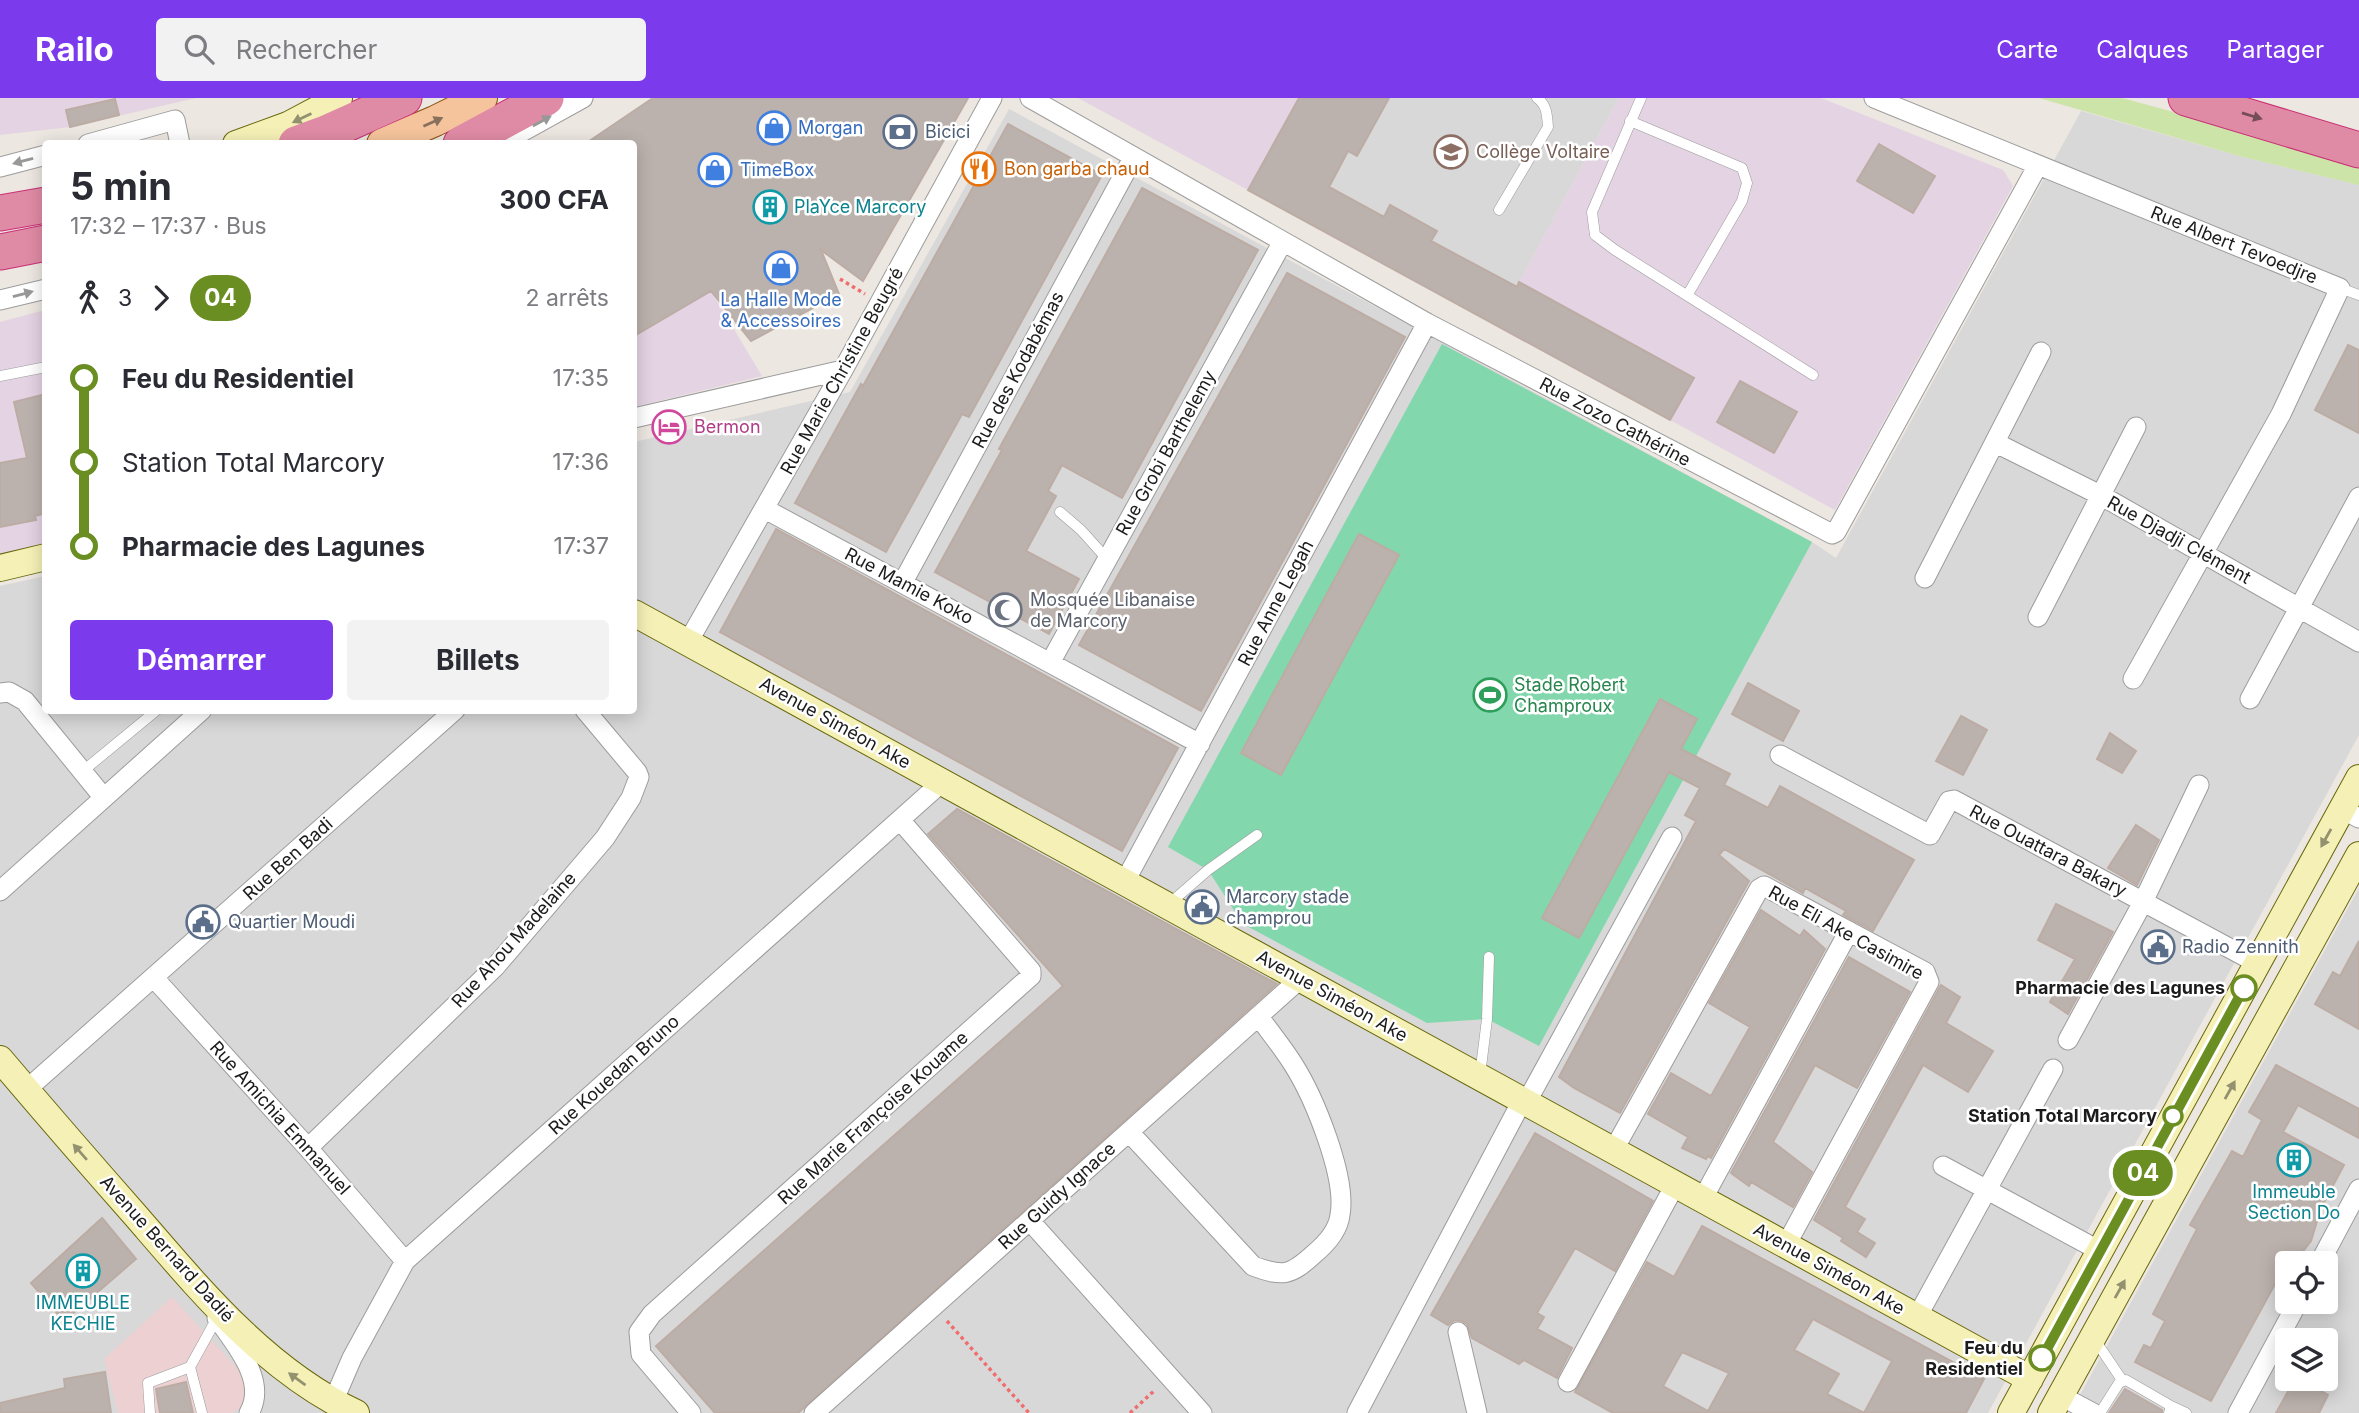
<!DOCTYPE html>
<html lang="fr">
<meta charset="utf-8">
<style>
body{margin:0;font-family:Inter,sans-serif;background:#f2f2f3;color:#2b2b33;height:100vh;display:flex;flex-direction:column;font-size:26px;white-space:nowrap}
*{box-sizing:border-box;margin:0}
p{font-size:23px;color:#7c7c81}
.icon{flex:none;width:38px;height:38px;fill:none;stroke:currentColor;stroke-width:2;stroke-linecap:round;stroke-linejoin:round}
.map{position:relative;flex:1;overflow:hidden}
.drawer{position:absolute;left:42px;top:42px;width:595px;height:574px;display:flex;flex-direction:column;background:#fff;border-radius:7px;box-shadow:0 4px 18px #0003}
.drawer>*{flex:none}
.badge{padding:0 14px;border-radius:23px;font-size:24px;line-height:46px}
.tools{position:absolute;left:2275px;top:1153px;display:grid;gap:14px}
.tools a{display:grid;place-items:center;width:63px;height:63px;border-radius:7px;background:#fff;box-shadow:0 4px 18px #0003;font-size:35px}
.map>.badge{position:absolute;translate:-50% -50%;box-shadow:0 0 0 4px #fff}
.legs{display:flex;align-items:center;gap:10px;height:77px;padding:0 28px;font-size:23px}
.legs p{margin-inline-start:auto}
.head{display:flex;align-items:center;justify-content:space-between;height:119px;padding:0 28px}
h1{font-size:38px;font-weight:700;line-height:52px}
.cta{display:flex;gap:14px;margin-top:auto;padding:14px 28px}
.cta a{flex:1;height:80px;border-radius:7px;background:#7c3aed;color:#fff;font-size:28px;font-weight:700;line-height:80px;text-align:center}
.cta a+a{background:#f2f2f3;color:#2b2b33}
ul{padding:0 28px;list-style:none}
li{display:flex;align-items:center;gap:24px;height:84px;font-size:26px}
li i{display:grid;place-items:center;width:10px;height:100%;margin:0 9px;background:currentColor}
li i::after{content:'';width:18px;height:18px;margin:-9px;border:5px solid;border-radius:50%;background:#fff}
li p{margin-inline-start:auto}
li:first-child i{background:linear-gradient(#0000 50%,currentColor 0)}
li:last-child i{background:linear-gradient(currentColor 50%,#0000 0)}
header{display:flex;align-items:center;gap:42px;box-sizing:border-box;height:98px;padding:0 35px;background:#7c3aed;color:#fff}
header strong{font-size:33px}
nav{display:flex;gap:38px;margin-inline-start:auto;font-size:24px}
.search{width:490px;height:63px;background:#f2f2f3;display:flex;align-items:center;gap:18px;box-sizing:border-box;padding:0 24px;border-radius:7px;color:#7c7c81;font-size:26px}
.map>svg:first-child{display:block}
</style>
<header>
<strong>Railo</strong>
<div class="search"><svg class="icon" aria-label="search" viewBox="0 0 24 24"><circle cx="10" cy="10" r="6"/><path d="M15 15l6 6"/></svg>Rechercher</div>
<nav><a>Carte</a><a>Calques</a><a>Partager</a></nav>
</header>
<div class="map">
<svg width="2359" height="1315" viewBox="0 0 2359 1315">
<rect width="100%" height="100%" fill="#ece7e0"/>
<path fill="#d9d8d8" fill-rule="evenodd" d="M1299,0H1619L1496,227L1248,92Z
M1009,11L1812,444L1836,460L2081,13L2243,59L2359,87V637L1988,1315H0V488L45,478L46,612H634V344L850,294Z
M2359,790V1315H2070ZM2287,1166H2326V1204H2287ZM2287,1242H2326V1281H2287Z"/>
<path fill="#ecd0d2" d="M172,1199L245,1279L249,1287L242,1308L233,1315H118L104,1261Z"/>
<path fill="#e4d3e3" d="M0,0H196L70,29L0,37Z
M1078,0H1299L1248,92Z
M1619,0H1821L2003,72L2013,88L1835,412L1496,227Z
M711,193L762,278L634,309V238Z
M45,212V446L0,457V224Z"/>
<path fill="#cce4a8" d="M2039,0H2122L2359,64V87L2243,59Z"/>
<path fill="#82d7ac" d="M1442,246L1812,444L1539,948L1487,921L1427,925L1243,826L1208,772L1168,749Z"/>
<path fill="#bcb2ad" stroke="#bcaca4" stroke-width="2" fill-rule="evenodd" d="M653,0H968L863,183L821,152L839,196L751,243L711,193L634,238V46H585Z
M1299,0H1389L1357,58L1348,53L1329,89L1384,119L1390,107L1437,133L1431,143L1517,189L1519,184L1694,280L1670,322L1248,92Z
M115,1L119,17L70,29L66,12Z
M1008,26L1102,77L969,319L962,316L886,454L795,405L861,286L863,288Z
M1879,46L1935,78L1913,115L1857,83Z
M1142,90L1258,152L1122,400L1062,367L1048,393L1056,398L1026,453L1079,481L1049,536L935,474L1002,352L999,351Z
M1287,175L1405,239L1201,613L1079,547Z
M2348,247L2359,252V335L2315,312Z
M1740,283L1797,314L1774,355L1717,324Z
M46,296V415L35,418L36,422L0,429V365L27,360L14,304Z
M776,431L1178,650L1122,753L720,534Z
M1359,436L1399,457L1281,677L1241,655Z
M1748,585L1799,613L1783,643L1732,616Z
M1660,601L1697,621L1681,651L1730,676L1724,687L1768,710L1780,688L1914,762L1873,833L1843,817L1846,813L1805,790L1803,795L1724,751L1719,757L1749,783L1620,1015L1574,990L1559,979L1696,723L1685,717L1700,690L1669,674L1579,840L1542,820Z
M1961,618L1987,632L1963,677L1936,663Z
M2110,635L2136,653L2122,675L2097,661Z
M957,711L1277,886L798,1315H715L656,1248L1063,888L928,736Z
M2136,727L2159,742L2137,787L2108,770Z
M2056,806L2113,834L2068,916L2050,904L2075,861L2038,842Z
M1761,812L1800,838L1804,832L1825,851L1711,1060L1708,1058L1706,1061L1682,1050L1688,1039L1648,1016L1671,975L1711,998L1750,929L1709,905Z
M2359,843V931L2315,906L2333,874L2340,878Z
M1849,859L1910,894L1857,990L1815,967L1773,1044L1812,1074L1793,1109L1751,1084L1749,1088L1731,1075Z
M1941,887L1960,899L1946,925L1993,953L1968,994L1923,967L1845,1109L1865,1121L1857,1134L1875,1145L1866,1159L1841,1143L1843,1140L1814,1122Z
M2276,967L2359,1011V1040L2298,1007L2283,1034L2344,1067L2321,1110L2311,1143L2293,1166H2287V1174L2284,1177L2281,1175L2211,1303L2135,1264L2144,1247L2151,1250L2165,1223L2153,1216L2197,1131L2190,1127L2232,1053L2243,1059L2262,1022L2249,1014Z
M1535,1035L1653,1103L1615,1173L1575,1150L1537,1215L1544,1219L1537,1231L1572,1250L1557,1280L1524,1262L1519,1266L1472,1240L1467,1226L1462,1223L1455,1222L1448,1227L1431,1217Z
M102,1120L136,1161L64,1223L31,1185Z
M1702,1128L1984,1281L1966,1315H1613L1575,1294L1647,1164L1674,1179ZM1813,1221L1892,1263L1864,1315L1827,1296L1839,1276L1794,1252ZM1682,1254L1729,1275L1708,1313L1663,1288Z
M105,1274L111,1315H0V1305L65,1290L64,1281Z
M2295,1281H2300L2328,1297L2319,1315H2276Z
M186,1284L193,1315H160L156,1291Z
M2125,1291L2162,1312V1315H2109Z"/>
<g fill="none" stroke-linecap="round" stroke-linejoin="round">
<defs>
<path id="lane" d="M1641,0L1592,114L1595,137L1615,152L1813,277
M1630,23L1742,70L1747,85L1742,103L1688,196
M1499,112L1548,29C1547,17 1547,7 1537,0
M2340,190L2359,197
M0,278L46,269
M1060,414L1081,432L1107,461
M83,673L157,612
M1169,806L1208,772L1257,737
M1480,977L1487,921L1489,859
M2095,1242L2122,1282
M190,1269L202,1315
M2171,1308L2186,1315
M150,1315L148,1285L190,1269L217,1220
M2100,1315L2119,1285L2126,1282L2171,1308L2169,1315"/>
<path id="street" d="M1030,0L1427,225L1832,436L1836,434L2038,67
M1874,0L2340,190L2281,316L2133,581
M88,46L175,22L180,46
M500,46L583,0
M0,69L46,57
M0,202L46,191
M634,320L843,272
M1996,345L2102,398L2359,544
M765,411L1200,646
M1925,480L2041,254
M903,484L1133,60
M2038,519L2136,329
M688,544L843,272L992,0
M1050,565L1282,145
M0,595L9,594L25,603L104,700
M2250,601L2359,399
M1780,657L1930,737L1949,703L1954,702L2257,865
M2342,711L2359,720
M1124,785L1427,225
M0,793L202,612
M154,880L308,1050L405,1163
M2068,942L2143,804L2199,687
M26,992L455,612
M1526,1005L1672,739
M1129,1034L1253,1168C1283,1179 1290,1178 1314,1156C1326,1146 1338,1133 1340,1117C1347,1079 1314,999 1293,966C1283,950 1270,934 1259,919
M308,1050L495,869L605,740L631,700L639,679L637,674L585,612
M1613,1053L1759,791L1764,788L1925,874L1929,884L1786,1147
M1943,1068L2100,1153
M1702,1102L1849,833
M1030,1123L1202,1315
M2319,1166L2359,1091
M1917,1219L2053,971
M217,1220C235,1246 268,1283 249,1315
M1458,1234L1477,1315
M1568,1284L1675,1087
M2061,1298L2093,1315
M333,1304L352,1260L405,1163L941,685
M691,1315L641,1256L639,1234L652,1216L1031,878V873L900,722
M814,1315L1300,881
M1357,1315L1522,1003
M2238,1315L2298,1204"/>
<path id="secondary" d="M236,46L288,27L339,0
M0,470L46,459
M634,515L2030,1281
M0,961C45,1014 90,1066 136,1118C200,1192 265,1272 356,1315
M2011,1315L2359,680
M2051,1315L2359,757"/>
<path id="primary" d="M382,46L435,23L482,0"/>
<path id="highway" d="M2186,0L2359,52
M296,46L326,35L404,0
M461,46L546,0
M0,115L46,107
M0,154L46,145"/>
</defs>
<use href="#lane" stroke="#9c9c9c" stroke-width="11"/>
<use href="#street" stroke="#9c9c9c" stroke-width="21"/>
<use href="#secondary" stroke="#68680b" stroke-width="28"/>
<use href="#primary" stroke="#884f09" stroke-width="32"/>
<use href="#highway" stroke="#ca2e75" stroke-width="37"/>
<path stroke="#f06d6e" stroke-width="3.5" stroke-dasharray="3.5 3.5" stroke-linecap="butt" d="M840,181L865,196
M947,1223L1029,1315
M1130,1315L1155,1292"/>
<use href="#lane" stroke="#fff" stroke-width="10"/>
<use href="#street" stroke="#fff" stroke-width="19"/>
<use href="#secondary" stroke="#f5f1b6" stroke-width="26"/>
<use href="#primary" stroke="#f5c49c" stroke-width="30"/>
<use href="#highway" stroke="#e08ba5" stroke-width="35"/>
</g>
<defs><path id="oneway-solid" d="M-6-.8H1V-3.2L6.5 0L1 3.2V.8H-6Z" transform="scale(1.75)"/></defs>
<use fill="#744d59" href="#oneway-solid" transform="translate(2252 18) rotate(17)"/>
<g fill="#939170">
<use href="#oneway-solid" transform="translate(302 20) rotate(154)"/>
<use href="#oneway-solid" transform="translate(2326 740) rotate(119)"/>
<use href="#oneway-solid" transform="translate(2230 992) rotate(-61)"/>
<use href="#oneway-solid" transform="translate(80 1054) rotate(-131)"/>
<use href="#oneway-solid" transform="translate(2120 1191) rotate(-61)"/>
<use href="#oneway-solid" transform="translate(297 1281) rotate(-144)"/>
</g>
<g fill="#989898">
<use href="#oneway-solid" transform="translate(542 23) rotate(-29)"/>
<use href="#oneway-solid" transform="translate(23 63) rotate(165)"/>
<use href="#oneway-solid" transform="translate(23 196) rotate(-15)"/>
</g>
<use fill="#88705c" href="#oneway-solid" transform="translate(433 24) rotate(-24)"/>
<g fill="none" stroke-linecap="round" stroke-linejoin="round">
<defs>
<path id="line-1" d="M2042,1260L2244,890"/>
</defs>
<use href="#line-1" stroke="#fff" stroke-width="16"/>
<use href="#line-1" stroke="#6b8e23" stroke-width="10"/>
</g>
<defs>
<symbol id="shop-ring" viewBox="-11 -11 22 22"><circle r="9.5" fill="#fff" stroke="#3f7fe0" stroke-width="1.5"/><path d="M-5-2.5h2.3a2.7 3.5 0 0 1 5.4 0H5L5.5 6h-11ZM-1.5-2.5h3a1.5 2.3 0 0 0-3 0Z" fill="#3f7fe0"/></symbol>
<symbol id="bank-ring" viewBox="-11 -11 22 22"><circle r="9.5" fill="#fff" stroke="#5c6f8a" stroke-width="1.5"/><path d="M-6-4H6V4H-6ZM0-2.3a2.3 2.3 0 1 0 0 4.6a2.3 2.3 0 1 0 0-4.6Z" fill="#5c6f8a"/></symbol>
<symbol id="school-ring" viewBox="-11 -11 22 22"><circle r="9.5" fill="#fff" stroke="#8d6e63" stroke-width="1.5"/><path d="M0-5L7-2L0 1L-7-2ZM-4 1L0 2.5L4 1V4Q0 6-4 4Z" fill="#8d6e63"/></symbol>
<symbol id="restaurant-ring" viewBox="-11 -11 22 22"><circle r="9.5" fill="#fff" stroke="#e8710a" stroke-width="1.5"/><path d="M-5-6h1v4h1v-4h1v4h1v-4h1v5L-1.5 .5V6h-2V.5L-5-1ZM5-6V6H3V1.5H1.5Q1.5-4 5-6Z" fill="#e8710a"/></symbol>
<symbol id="building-ring" viewBox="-11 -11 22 22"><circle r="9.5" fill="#fff" stroke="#0f9aa8" stroke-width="1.5"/><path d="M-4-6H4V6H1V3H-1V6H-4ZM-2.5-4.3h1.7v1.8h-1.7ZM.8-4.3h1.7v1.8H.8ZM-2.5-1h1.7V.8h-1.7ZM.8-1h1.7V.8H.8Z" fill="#0f9aa8"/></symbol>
<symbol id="hotel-ring" viewBox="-11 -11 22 22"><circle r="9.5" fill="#fff" stroke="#d1479c" stroke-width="1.5"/><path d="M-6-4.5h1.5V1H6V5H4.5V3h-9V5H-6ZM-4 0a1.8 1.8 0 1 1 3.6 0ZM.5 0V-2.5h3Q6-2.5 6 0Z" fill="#d1479c"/></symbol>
<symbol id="mosque-ring" viewBox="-11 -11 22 22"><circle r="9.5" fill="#fff" stroke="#6b7280" stroke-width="1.5"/><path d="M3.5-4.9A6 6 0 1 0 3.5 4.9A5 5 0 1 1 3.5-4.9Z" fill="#6b7280"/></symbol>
<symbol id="stadium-ring" viewBox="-11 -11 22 22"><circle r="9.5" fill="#fff" stroke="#2e9e5b" stroke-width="1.5"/><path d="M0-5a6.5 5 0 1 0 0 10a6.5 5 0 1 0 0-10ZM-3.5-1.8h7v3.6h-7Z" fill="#2e9e5b"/></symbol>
<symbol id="civic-ring" viewBox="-11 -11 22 22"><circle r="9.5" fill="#fff" stroke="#5c6f8a" stroke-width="1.5"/><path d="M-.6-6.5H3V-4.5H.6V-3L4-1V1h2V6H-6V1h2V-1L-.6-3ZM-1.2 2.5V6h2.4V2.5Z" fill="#5c6f8a"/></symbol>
</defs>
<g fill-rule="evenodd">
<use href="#shop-ring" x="755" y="11" width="38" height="38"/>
<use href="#bank-ring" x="881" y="15" width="38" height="38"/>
<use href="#school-ring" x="1432" y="35" width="38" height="38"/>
<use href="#restaurant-ring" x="960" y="52" width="38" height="38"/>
<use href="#shop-ring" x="696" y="53" width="38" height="38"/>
<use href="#building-ring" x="751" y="90" width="38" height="38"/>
<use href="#shop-ring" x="762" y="151" width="38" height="38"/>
<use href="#hotel-ring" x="650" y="310" width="38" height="38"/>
<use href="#mosque-ring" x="986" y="493" width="38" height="38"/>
<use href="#stadium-ring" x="1471" y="578" width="38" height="38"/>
<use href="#civic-ring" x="1183" y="790" width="38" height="38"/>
<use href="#civic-ring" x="184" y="805" width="38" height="38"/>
<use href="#civic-ring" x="2139" y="830" width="38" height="38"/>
<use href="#building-ring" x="2275" y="1043" width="38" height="38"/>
<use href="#building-ring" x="64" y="1154" width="38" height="38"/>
</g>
<g fill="#fff" stroke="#6b8e23" stroke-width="3.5">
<circle cx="2244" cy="890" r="12"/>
<circle cx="2173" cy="1018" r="9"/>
<circle cx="2042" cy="1260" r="12"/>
</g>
<g text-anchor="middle" stroke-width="5" stroke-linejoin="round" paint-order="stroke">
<g font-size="18" fill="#366cbe" stroke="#fff" text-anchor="start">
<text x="798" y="36">Morgan</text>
<text x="740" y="78">TimeBox</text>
<text x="781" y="208" text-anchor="middle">La Halle Mode<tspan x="781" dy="21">&amp; Accessoires</tspan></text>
</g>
<g font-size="18" fill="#4e5e75" stroke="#fff" text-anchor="start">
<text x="925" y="40">Bicici</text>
<text x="1226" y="805">Marcory stade<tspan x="1226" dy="21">champrou</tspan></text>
<text x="228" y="830">Quartier Moudi</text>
<text x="2182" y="855">Radio Zennith</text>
</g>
<g font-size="18" fill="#785e54" stroke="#fff" text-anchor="start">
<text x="1476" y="60">Collège Voltaire</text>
</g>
<g font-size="18" fill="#c56008" stroke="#fff" text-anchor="start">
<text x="1004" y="77">Bon garba chaud</text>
</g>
<g font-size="18" fill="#0d838f" stroke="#fff">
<text x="794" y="115" text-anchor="start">PlaYce Marcory</text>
<text x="2294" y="1100">Immeuble<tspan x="2294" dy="21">Section Do</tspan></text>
<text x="83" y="1211">IMMEUBLE<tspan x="83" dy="21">KECHIE</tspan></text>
</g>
<g font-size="18" fill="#1b1b1b" stroke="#fff">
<text transform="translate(2234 147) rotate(22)" y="6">Rue Albert Tevoedjre</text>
<text transform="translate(1018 272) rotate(-62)" y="6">Rue des Kodabémas</text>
<text transform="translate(842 273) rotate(-61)" y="6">Rue Marie Christine Beugré</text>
<text transform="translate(1615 324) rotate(28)" y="6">Rue Zozo Cathérine</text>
<text transform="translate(1166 355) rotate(-61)" y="6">Rue Grobi Barthelemy</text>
<text transform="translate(2179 442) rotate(29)" y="6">Rue Djadji Clément</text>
<text transform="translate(909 488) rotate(28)" y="6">Rue Mamie Koko</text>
<text transform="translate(1276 505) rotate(-62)" y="6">Rue Anne Legah</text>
<text transform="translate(835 625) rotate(29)" y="6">Avenue Siméon Ake</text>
<text transform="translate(2048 753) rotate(28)" y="6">Rue Ouattara Bakary</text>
<text transform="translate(288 761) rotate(-42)" y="6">Rue Ben Badi</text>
<text transform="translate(1846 835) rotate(29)" y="6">Rue Eli Ake Casimire</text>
<text transform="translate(514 842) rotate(-48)" y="6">Rue Ahou Madelaine</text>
<text transform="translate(1332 898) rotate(29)" y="6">Avenue Siméon Ake</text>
<text transform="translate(614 977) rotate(-42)" y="6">Rue Kouedan Bruno</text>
<text transform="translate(280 1020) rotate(48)" y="6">Rue Amichia Emmanuel</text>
<text transform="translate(873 1020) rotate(-42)" y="6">Rue Marie Françoise Kouame</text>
<text transform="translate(1057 1098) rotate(-42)" y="6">Rue Guidy Ignace</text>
<text transform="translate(167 1151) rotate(48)" y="6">Avenue Bernard Dadié</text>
<text transform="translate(1829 1171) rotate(29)" y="6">Avenue Siméon Ake</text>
</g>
<g font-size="18" fill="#b23c85" stroke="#fff" text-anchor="start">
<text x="694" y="335">Bermon</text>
</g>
<g font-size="18" fill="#5b616d" stroke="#fff" text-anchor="start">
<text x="1030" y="508">Mosquée Libanaise<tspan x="1030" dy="21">de Marcory</tspan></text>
</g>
<g font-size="18" fill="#27864d" stroke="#fff" text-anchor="start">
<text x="1514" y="593">Stade Robert<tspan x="1514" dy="21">Champroux</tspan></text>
</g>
<g font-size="18" font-weight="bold" fill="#1b1b1b" stroke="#fff" text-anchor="end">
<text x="2225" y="896">Pharmacie des Lagunes</text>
<text x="2157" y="1024">Station Total Marcory</text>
<text x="2023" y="1256">Feu du<tspan x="2023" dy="21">Residentiel</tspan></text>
</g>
</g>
</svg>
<div class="tools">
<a><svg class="icon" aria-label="locate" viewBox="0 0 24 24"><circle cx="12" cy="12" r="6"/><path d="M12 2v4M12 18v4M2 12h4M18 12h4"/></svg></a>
<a><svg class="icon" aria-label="layers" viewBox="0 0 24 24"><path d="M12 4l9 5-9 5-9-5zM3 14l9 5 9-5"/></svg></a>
</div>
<b class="badge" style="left:2143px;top:1075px;background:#6b8e23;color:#fff">04</b>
<section class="drawer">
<div class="head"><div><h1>5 min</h1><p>17:32 – 17:37 · Bus</p></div><b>300 CFA</b></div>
<div class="legs"><svg class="icon" aria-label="walk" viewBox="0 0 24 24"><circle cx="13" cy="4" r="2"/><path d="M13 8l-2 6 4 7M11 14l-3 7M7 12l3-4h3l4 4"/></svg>3<svg class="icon" aria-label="forward" viewBox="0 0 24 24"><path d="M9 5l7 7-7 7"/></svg><b class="badge" style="background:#6b8e23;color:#fff">04</b><p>2 arrêts</p></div>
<ul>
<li><i style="color:#6b8e23"></i><b>Feu du Residentiel</b><p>17:35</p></li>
<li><i style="color:#6b8e23"></i><span>Station Total Marcory</span><p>17:36</p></li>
<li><i style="color:#6b8e23"></i><b>Pharmacie des Lagunes</b><p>17:37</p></li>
</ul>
<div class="cta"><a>Démarrer</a><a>Billets</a></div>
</section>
</div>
